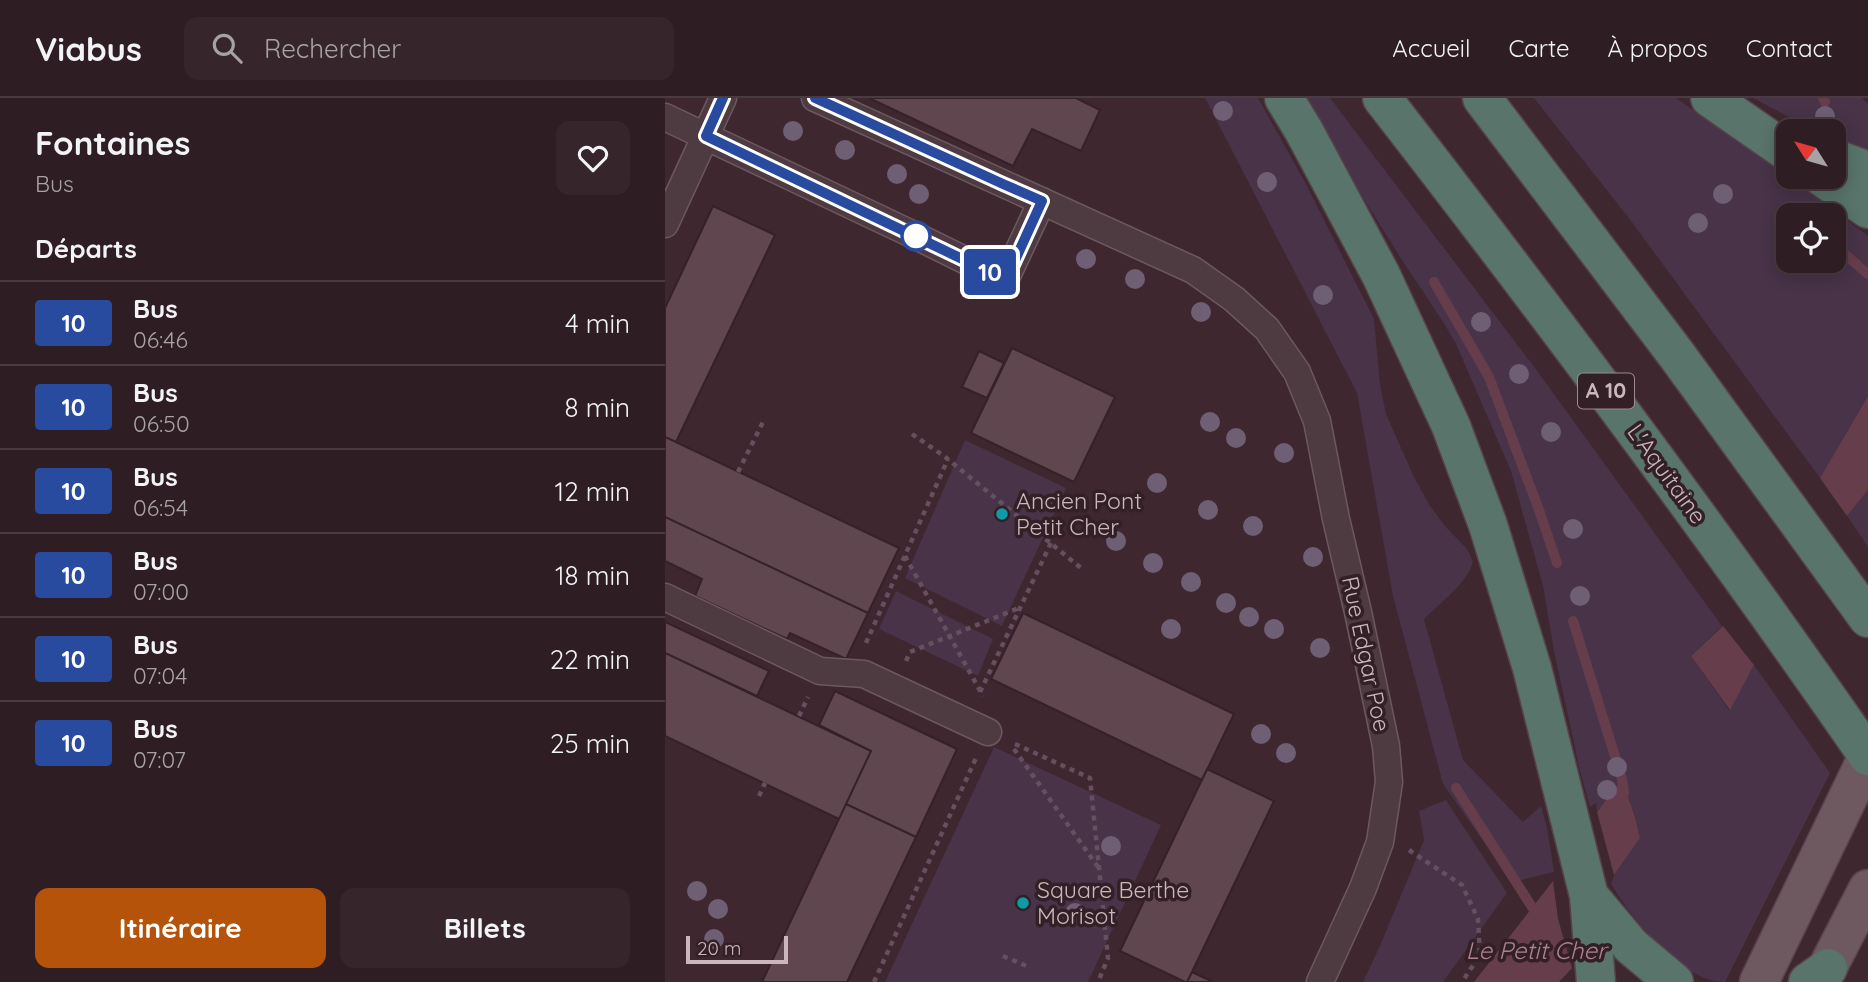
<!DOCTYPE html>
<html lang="fr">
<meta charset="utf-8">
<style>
body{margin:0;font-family:Quicksand,sans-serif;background:#36262b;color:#f1f3f6;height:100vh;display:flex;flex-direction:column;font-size:26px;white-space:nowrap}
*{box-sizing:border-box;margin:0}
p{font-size:23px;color:#a7a2a6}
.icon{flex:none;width:38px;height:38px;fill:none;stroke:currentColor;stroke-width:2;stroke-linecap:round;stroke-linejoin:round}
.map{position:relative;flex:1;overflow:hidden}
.drawer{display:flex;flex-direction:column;background:#2e1d23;width:665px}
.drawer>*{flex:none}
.badge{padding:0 14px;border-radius:5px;font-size:24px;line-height:46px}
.needle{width:46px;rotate:307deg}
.controls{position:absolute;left:1111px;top:21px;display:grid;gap:14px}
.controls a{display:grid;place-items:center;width:70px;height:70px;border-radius:14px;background:#2e1d23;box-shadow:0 4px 18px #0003,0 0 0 2px #493b41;font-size:35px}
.scale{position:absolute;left:21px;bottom:18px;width:102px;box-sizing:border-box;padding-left:7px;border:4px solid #c9b7bc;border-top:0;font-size:19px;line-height:24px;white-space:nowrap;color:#c9b7bc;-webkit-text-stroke:5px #332026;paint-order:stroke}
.map>.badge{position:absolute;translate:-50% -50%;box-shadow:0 0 0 4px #fff}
h2{padding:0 35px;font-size:26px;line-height:63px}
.round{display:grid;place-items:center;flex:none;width:74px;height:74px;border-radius:14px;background:#36262b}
.headline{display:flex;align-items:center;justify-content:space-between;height:119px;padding:0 35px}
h1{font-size:33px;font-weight:700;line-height:52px}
.cta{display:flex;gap:14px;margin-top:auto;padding:14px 35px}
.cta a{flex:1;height:80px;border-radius:14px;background:#b45309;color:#fff;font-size:28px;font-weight:700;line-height:80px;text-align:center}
.cta a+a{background:#36262b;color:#f1f3f6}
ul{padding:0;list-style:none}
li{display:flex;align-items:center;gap:21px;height:84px;padding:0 35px;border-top:2px solid #493b41}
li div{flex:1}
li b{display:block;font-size:26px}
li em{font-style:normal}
li .badge{min-width:77px;font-weight:700;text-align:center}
header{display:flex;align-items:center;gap:42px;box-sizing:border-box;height:98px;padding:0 35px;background:#2e1d23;border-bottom:2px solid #493b41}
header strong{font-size:33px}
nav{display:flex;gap:38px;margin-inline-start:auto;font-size:24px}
.search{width:490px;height:63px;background:#36262b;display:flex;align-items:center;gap:18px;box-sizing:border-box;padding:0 24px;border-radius:14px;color:#a7a2a6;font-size:26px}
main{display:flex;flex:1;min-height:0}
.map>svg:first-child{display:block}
</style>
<header>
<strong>Viabus</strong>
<div class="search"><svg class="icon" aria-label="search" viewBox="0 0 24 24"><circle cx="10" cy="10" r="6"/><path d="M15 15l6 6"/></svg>Rechercher</div>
<nav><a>Accueil</a><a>Carte</a><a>À propos</a><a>Contact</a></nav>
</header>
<main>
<section class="drawer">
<div class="headline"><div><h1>Fontaines</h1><p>Bus</p></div><a class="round"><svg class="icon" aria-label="heart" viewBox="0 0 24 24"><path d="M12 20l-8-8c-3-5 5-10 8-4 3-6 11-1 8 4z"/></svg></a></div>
<h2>Départs</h2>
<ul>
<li><span class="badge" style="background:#284ba0;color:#fff">10</span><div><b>Bus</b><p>06:46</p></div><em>4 min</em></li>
<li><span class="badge" style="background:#284ba0;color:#fff">10</span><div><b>Bus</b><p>06:50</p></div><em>8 min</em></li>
<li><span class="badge" style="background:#284ba0;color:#fff">10</span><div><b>Bus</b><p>06:54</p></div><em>12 min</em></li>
<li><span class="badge" style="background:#284ba0;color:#fff">10</span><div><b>Bus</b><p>07:00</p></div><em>18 min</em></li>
<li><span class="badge" style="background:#284ba0;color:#fff">10</span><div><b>Bus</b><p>07:04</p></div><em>22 min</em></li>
<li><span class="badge" style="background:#284ba0;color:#fff">10</span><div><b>Bus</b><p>07:07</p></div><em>25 min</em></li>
</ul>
<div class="cta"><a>Itinéraire</a><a>Billets</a></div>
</section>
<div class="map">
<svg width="1203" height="884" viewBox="0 0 1203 884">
<rect width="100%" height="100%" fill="#3e272f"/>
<path fill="#483348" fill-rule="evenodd" d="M540,0H593L640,84L709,221L715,286L721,316L748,377L765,408L780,428L802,451L808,463C804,484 774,506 759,521L798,662L858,724L876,708L882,729L889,774L847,784L778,686L728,498L692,295Z
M636,0H665L873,274L1057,528L1026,558L1064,612L1089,567L1165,675L1060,884C1015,884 967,820 946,786L949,777L975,740L970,719L957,681L932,714L931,705L925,709L915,673L889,553L878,488L846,373L791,246L780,227L735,159Z
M869,0H1011L1132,84L1203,138V298L1155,380L963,119ZM1124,117H1169V163H1124Z
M1088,0H1197L1203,6V54L1169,42V33H1150Z
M300,342L401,390L337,528L240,480Z
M1203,392V449L1182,418Z
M231,493L328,541L313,578L214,531Z
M329,649L496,727L423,884H220Z
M781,702L842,795L778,884H698L714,850L759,742L754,713Z"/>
<path fill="#663e4b" d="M1203,298V392L1182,418L1155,380Z
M1058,528L1089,567L1065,612L1026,558Z
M957,681L970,719L975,740L949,777L932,714Z
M888,783L893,821L907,870L894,884H809Z"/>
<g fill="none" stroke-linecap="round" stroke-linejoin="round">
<path stroke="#663e4b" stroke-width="10" d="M1158,0L1160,4
M1169,149C1182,156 1191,167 1203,176
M769,184L824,279L874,412L892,465
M908,523L957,681L959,695
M791,690L874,820"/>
</g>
<path fill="#60464e" stroke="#352228" stroke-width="2" d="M204,0H411L435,12L416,53L367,31L348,68Z
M48,108L110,137L11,344L0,339V210Z
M347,250L450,299L409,384L306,335Z
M314,253L339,265L322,300L297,289Z
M0,339L234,450L203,515L0,419Z
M0,419L203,515L181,561L125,535L122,541L30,498L37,481L0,463Z
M358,515L569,616L537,682L326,581Z
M0,524L104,573L92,598L0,555Z
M0,555L206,653L174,721L0,638Z
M170,593L292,651L251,739L181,706L206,653L154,627Z
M542,671L609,703L527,874L522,884H520L455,853Z
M181,706L251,739L182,884H97Z
M527,874L548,884H522Z"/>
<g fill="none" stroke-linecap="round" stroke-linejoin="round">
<defs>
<path id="street" d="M150,0L528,172L569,201L602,231L632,274L652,323L671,421L693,514L721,648L724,684L715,744L698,790L655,884
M0,19L251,138L340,182L377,103
M0,126L58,0
M0,499L155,573L199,576L323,634"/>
<path id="primary" d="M1094,884L1203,658
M1155,884L1203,791"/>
<path id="highway" d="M619,0L639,33L716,177L786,328L823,427L867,570L924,798L931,884
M717,0C884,215 1048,434 1203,658
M817,0L1011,256L1203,520
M1045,0L1124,55
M1169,60L1203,73
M1157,79L1203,111
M924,798L966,848L1009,884
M1143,884L1163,870"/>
</defs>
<use href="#street" stroke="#6c595f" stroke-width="29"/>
<use href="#primary" stroke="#57444a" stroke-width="41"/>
<use href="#highway" stroke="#564349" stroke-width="41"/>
<path stroke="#655060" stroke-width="4.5" stroke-dasharray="5 5" stroke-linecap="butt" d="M247,336L279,358L416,470
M73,374L99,322
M240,458L318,598
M201,545L283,361
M241,563L245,554L354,510
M315,594L386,445
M134,618L143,599
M350,646L425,680L443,860L433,884
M349,651L433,769
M94,698L100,685
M744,752L797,787L813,821L815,857L797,884
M338,858L364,869
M209,884L311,660"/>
<use href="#street" stroke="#4e3b41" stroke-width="26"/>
<use href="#primary" stroke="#6e5960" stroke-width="38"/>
<use href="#highway" stroke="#58746b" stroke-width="38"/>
</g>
<g fill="#6f5f74">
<circle cx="558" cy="13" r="10"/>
<circle cx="1160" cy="18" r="10"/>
<circle cx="128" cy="33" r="10"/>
<circle cx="180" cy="52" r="10"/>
<circle cx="232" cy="76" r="10"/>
<circle cx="602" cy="84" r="10"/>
<circle cx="254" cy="96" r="10"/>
<circle cx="1058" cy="96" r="10"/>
<circle cx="1033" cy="125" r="10"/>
<circle cx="421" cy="161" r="10"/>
<circle cx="470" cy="181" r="10"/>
<circle cx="658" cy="197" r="10"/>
<circle cx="536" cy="214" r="10"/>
<circle cx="816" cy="224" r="10"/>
<circle cx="854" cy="276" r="10"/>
<circle cx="545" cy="324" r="10"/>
<circle cx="886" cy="334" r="10"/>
<circle cx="571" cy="340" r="10"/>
<circle cx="619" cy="355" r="10"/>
<circle cx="492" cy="385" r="10"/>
<circle cx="543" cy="412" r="10"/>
<circle cx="588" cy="428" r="10"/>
<circle cx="908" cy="431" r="10"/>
<circle cx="451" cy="443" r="10"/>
<circle cx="648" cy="459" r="10"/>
<circle cx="488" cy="465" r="10"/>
<circle cx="526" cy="484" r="10"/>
<circle cx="915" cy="498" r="10"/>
<circle cx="561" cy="505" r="10"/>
<circle cx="584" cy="519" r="10"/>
<circle cx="506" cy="531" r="10"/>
<circle cx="609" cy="531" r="10"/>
<circle cx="655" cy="550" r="10"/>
<circle cx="596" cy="636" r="10"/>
<circle cx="621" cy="655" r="10"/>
<circle cx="952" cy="669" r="10"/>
<circle cx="942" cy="692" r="10"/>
<circle cx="446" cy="748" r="10"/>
<circle cx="32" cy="793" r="10"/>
<circle cx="53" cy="811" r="10"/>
<circle cx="410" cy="815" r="10"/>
<circle cx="49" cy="841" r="10"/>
</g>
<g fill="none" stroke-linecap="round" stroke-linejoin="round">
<defs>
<path id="line" d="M58,0L41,38L341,182L377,103L338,86L150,0"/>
</defs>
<use href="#line" stroke="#fff" stroke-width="16"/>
<use href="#line" stroke="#284ba0" stroke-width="10"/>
</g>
<circle fill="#fff" stroke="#284ba0" stroke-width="3.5" cx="251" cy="138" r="14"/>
<g fill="#0f9aa8" stroke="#332026" stroke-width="2.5">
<circle cx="337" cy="416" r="7"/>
<circle cx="358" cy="805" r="7"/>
</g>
<g text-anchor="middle" stroke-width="7" stroke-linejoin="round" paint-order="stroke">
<rect fill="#332026" stroke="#9c8a8f" stroke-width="2" x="913" y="275.5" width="56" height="35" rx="5"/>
<g font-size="21" font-weight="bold" fill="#c9b7bc">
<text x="941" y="300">A 10</text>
</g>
<g font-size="23" fill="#c9b7bc" stroke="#332026">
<text transform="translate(1002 376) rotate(54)" y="8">L'Aquitaine</text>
<text transform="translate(701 556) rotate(78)" y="8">Rue Edgar Poe</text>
</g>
<g font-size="23" fill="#c9b7bc" stroke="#332026" text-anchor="start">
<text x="351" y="411">Ancien Pont<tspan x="351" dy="26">Petit Cher</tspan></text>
<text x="372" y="800">Square Berthe<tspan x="372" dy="26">Morisot</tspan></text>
</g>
<g font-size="24" font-style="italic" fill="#ae8190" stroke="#332026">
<text x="871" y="861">Le Petit Cher</text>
</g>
</g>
</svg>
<div class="controls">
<a><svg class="needle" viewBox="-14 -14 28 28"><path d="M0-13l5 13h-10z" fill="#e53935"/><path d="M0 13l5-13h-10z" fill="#a7a2a6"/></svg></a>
<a><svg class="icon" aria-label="locate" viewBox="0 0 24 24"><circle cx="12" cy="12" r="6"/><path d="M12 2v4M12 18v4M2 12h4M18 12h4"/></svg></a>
</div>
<div class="scale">20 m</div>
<b class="badge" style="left:325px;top:174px;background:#284ba0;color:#fff">10</b>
</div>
</main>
